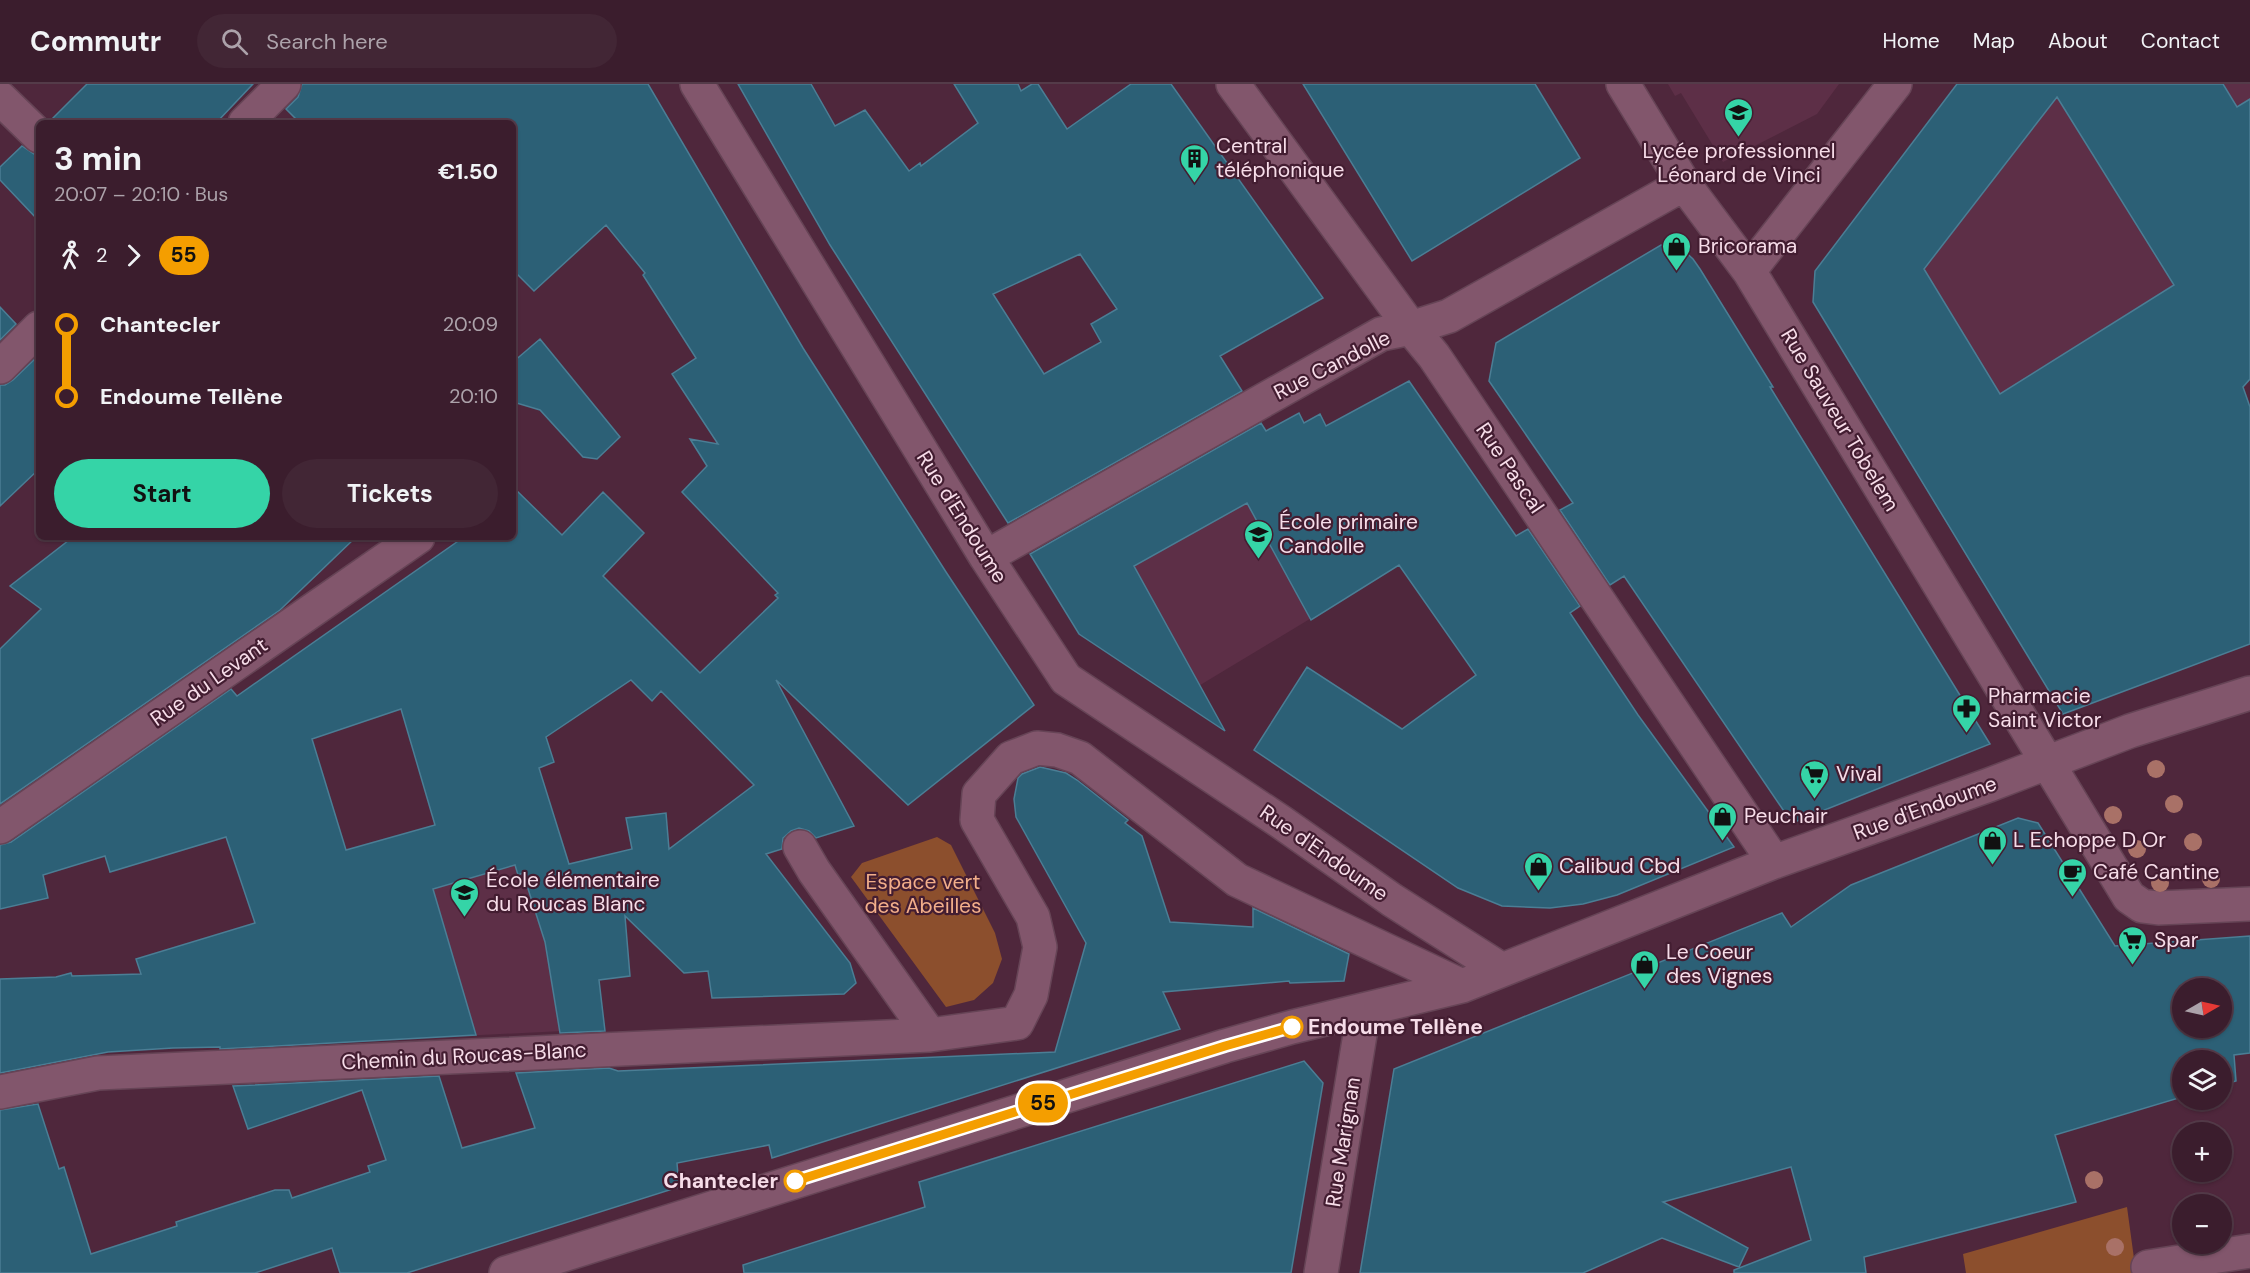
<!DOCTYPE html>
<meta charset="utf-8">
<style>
body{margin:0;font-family:"DM Sans",sans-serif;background:#422635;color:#f1f3f6;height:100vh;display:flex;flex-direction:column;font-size:22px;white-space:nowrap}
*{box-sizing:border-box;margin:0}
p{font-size:20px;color:#aca2aa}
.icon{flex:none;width:33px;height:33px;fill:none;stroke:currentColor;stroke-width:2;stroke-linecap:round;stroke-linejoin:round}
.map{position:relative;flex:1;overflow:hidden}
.side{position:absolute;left:36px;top:36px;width:480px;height:420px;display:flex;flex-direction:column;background:#3b1d2d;border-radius:9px;box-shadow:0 2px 4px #0004,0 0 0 2px #543b49}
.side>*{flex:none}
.badge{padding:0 12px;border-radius:20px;font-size:21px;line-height:39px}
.needle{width:39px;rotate:81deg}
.tools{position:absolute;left:2172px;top:894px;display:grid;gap:12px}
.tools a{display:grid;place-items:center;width:60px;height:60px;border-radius:50%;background:#3b1d2d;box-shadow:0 2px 4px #0004,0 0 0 2px #543b49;font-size:30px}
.map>.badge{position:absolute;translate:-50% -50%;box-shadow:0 0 0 3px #fff}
.legs{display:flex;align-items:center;gap:9px;height:66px;padding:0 18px;font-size:20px}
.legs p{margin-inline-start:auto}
.headline{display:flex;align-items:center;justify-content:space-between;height:102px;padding:0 18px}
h1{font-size:33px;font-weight:700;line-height:45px}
.cta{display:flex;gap:12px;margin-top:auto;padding:12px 18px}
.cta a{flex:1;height:69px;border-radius:36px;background:#35d4a7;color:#111;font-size:24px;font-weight:700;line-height:69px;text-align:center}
.cta a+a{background:#422635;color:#f1f3f6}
ul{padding:0 18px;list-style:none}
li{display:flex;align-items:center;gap:21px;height:72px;font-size:22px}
li i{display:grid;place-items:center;width:9px;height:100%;margin:0 8px;background:currentColor}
li i::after{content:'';width:15px;height:15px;margin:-8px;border:4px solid;border-radius:50%;background:#3b1d2d}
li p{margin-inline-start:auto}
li:first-child i{background:linear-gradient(#0000 50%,currentColor 0)}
li:last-child i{background:linear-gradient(currentColor 50%,#0000 0)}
header{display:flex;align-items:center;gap:36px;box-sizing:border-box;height:84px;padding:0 30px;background:#3b1d2d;border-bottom:2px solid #543b49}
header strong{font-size:28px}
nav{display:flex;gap:33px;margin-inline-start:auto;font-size:21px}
.search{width:420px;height:54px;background:#422635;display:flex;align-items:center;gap:15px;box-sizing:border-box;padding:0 21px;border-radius:33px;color:#aca2aa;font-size:22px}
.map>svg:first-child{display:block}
</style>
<header>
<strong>Commutr</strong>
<div class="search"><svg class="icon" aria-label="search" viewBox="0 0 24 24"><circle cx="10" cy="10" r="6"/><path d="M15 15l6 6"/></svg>Search here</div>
<nav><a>Home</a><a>Map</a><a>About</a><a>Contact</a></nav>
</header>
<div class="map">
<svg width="2250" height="1189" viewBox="0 0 2250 1189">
<rect width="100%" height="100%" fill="#4f273c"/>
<path fill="#5d2f47" d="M1668,0H1839L1817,30L1723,78L1681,9L1675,12Z
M1957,0H2250V253L2227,262L2250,323V445L1984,501L1823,235L1813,214L1814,192L1829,176L1825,173Z
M1299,329L1386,489L1177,615L1060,519L1139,419Z
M549,717L563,947L381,956L331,781Z"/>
<path fill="#8c4f2d" d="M937,753L951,761L995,849L1002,875L993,899L974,916L946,923L851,793L862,779Z
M2127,1123L2136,1189H1966L1963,1170Z"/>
<path fill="#2c6076" stroke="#4b7e95" stroke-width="1.5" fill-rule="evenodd" d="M87,0H253L216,39H52L50,37Z
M302,0H648L803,264L946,488L1034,621L908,721L776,596L854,742L816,754L809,747L799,744L791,747L783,754L782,765L766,770L850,879L856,899L844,910L712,914L708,887L684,889L625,832L630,892L599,896L605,947L560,949L545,858L523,789L518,791L515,781L433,805L476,951L220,965V963L173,964L108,968L0,989V895L56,893L71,889L72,892L141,890L136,875L255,839L226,753L110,788L105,772L43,791L48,814L0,825V761L11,758L231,605L237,612L464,453H513V403L562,451L603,408L644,449L603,492L700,589L778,514L775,511L778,509L682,408L707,382L690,355L718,360L672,290L696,274L643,191L645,189L606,141L534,207L513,186V39H300L286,25L298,13ZM631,596L652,617L661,607L754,701L669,765L666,729L626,734L632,765L569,780L539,684L554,678L546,653ZM401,625L435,741L346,766L312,655Z
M738,0H811L835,42L865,26L909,87L920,79L921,82L978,39L954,0H1018L1021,7L1032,0H1038L1067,45L1131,0H1171L1323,214L1220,272L1242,307L1008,439L830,161ZM1080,170L1117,225L1091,240L1101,258L1044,290L993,210Z
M1303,0H1535L1580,74L1412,177Z
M1957,0H2223L2237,23L2250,15V295L2243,303L2250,323V560L2063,630L1813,218L1815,187ZM2057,13L2174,201L2000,310L1924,185Z
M22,62L34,70H39V137L0,96V83Z
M1661,161L1680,163L1693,175L1700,185L1773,303H1770L1990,660L1792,739L1624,492L1610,501L1560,426L1573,419L1489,297L1496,259Z
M0,223L16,240L0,256Z
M540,255L620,353L597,375L583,373L540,326L513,318V278Z
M39,271V385L0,422V301H5L13,296Z
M1409,297L1516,452L1528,445L1580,522L1570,529L1638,631L1734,763L1617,811L1583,820L1550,824L1502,822L1458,804L1254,666L1307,583L1402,645L1476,591L1399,481L1311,536L1247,419L1134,482L1225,647L1079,550L1030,470L1261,339L1266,347L1299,329L1304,339L1320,330L1326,342Z
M73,453H356L280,526L0,720V565L41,525L10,502Z
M1040,683L1066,689L1077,696L1128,736L1125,739L1142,752L1170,838L1253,843V824L1349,870L1344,897L1290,899L1289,897L1163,908L1180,945L772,1074L769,1061L677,1079L679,1103L407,1189H340L332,1164L255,1189H0V1026L38,1020L59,1085L64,1083L91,1170L177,1142L176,1138L275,1106H289L292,1114L370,1088L368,1082L386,1076L362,1006L248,1045L233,1002L439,992L462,1064L535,1044L516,989L609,984L618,987L1055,968L1086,859L1016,733L1014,715L1018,694L1022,690Z
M2018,734L2038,739L2115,862L2250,852V969L2234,971L2236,997L2222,1001V976H2182V1013L2055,1051L2076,1118L1864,1173L1866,1189H1734V1186L1811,1156L1791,1083L1663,1118L1748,1164L1739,1183L1662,1154L1583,1189H1360L1394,985L1782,829L1791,843L1851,801ZM2182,904H2222V944H2182Z
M1304,977L1323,999L1291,1189H744L743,1181L925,1123L919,1098Z"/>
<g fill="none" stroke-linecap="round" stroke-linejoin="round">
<defs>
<path id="minor" d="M697,0L986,473L1066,595L1281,738L1392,816L1502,886
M1233,0L1411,244L1434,272L1774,778
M1623,0L1684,100L1749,187L2129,813L2142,822L2158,824L2250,820
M0,14L39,52
M245,39L284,0
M1749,187L1895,0
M0,283L39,244
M986,473L1381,250L1411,244L1449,232L1684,100
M0,743L418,453
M800,763L814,787L930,951
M0,1008L98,989L930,951L1017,939L1031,911L1040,863L1033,833L977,736L979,710L1011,674L1037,664L1057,666L1080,674L1237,796L1462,902
M2148,1183L2250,1167
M506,1189L1225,962L1292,943L1462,902L1774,778L1989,701L2130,647L2250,609
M1321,1189L1364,926"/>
</defs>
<use href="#minor" stroke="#664456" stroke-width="36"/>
<use href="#minor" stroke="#82566c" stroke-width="33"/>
</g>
<g fill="#a97167">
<circle cx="2156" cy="685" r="9"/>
<circle cx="2174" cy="720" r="9"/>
<circle cx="2113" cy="731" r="9"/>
<circle cx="2193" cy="758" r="9"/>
<circle cx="2137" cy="765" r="9"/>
<circle cx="2211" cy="795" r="9"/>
<circle cx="2160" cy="799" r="9"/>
<circle cx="2094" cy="1096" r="9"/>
<circle cx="2115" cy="1163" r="9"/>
</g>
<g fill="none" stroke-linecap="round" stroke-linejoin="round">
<defs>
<path id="line-1" d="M795,1097L1225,962L1292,943"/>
</defs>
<use href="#line-1" stroke="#fff" stroke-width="14"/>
<use href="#line-1" stroke="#f49e00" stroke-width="9"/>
</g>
<defs>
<symbol id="school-pin" viewBox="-11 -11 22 30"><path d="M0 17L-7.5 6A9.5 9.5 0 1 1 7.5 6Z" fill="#35d4a7" stroke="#431d31"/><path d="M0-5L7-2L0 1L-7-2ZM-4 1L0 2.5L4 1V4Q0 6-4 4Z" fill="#111"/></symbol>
<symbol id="building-pin" viewBox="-11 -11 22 30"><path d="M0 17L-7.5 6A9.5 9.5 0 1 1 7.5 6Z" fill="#35d4a7" stroke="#431d31"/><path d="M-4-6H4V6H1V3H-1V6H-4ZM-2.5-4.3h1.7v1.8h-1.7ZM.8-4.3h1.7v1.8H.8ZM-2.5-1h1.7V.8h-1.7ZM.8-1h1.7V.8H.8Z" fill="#111"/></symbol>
<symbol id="shop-pin" viewBox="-11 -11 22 30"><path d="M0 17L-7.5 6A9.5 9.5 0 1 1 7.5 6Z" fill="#35d4a7" stroke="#431d31"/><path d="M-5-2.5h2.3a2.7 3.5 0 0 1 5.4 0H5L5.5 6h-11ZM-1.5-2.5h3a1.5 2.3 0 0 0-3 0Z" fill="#111"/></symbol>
<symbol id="pharmacy-pin" viewBox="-11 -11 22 30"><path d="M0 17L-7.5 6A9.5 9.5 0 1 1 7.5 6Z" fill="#35d4a7" stroke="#431d31"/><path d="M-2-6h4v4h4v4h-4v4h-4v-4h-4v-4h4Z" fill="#111"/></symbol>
<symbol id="supermarket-pin" viewBox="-11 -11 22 30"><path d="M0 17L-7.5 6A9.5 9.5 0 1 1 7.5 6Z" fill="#35d4a7" stroke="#431d31"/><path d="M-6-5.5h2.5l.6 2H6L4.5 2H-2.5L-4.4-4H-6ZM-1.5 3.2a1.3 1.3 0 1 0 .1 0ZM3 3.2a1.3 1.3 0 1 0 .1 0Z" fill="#111"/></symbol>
<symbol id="cafe-pin" viewBox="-11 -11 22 30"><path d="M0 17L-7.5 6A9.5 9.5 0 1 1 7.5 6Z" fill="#35d4a7" stroke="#431d31"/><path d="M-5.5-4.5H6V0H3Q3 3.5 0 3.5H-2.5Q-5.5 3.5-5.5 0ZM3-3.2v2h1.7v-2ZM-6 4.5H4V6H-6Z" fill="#111"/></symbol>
</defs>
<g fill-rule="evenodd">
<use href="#school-pin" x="1722" y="12" width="33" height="45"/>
<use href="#building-pin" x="1178" y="58" width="33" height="45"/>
<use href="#shop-pin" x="1660" y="146" width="33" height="45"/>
<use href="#school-pin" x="1242" y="434" width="33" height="45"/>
<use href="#pharmacy-pin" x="1950" y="608" width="33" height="45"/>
<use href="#supermarket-pin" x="1798" y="674" width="33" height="45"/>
<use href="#shop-pin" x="1706" y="716" width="33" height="45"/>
<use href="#shop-pin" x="1976" y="740" width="33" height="45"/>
<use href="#shop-pin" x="1522" y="766" width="33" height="45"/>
<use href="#cafe-pin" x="2056" y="772" width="33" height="45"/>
<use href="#school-pin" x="448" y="792" width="33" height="45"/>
<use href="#supermarket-pin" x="2116" y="840" width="33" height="45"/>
<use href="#shop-pin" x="1628" y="864" width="33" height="45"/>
</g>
<g fill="#fff" stroke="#f49e00" stroke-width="3">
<circle cx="1292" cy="943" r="10"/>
<circle cx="795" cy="1097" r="10"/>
</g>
<g text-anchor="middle" stroke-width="4.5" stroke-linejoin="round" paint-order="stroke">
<g font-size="21" fill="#f7dde9" stroke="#431d31" text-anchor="start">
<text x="1216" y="69">Central<tspan x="1216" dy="24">téléphonique</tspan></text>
<text x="1739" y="74" text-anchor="middle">Lycée professionnel<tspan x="1739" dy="24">Léonard de Vinci</tspan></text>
<text x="1698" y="169">Bricorama</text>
<text x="1279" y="445">École primaire<tspan x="1279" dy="24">Candolle</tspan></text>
<text x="1988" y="619">Pharmacie<tspan x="1988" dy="24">Saint Victor</tspan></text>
<text x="1836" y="697">Vival</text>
<text x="1744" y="739">Peuchair</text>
<text x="2013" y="763">L Echoppe D Or</text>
<text x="1559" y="789">Calibud Cbd</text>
<text x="2093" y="795">Café Cantine</text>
<text x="486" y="803">École élémentaire<tspan x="486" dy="24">du Roucas Blanc</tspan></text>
<text x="2154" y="863">Spar</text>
<text x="1666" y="875">Le Coeur<tspan x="1666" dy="24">des Vignes</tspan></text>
</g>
<g font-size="21" fill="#f7dde9" stroke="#431d31">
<text transform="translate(1332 281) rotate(-27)" y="7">Rue Candolle</text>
<text transform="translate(1840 336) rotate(59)" y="7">Rue Sauveur Tobelem</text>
<text transform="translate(1510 384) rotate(56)" y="7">Rue Pascal</text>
<text transform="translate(962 433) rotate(58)" y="7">Rue d'Endoume</text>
<text transform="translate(209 598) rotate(-35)" y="7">Rue du Levant</text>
<text transform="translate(1925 724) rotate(-20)" y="7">Rue d'Endoume</text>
<text transform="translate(1324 769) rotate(35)" y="7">Rue d'Endoume</text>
<text transform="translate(464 972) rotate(-3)" y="7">Chemin du Roucas-Blanc</text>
<text transform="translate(1343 1058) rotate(-81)" y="7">Rue Marignan</text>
</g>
<g font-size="21" fill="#f2ae8a" stroke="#431d31">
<text x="923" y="805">Espace vert<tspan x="923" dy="24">des Abeilles</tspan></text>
</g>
<g font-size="21" font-weight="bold" fill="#f7dde9" stroke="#431d31" text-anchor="start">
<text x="1308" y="950">Endoume Tellène</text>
<text x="778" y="1104" text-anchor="end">Chantecler</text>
</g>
</g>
</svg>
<div class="tools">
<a><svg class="needle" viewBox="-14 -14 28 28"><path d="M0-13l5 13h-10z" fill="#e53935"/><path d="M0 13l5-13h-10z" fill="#aca2aa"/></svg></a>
<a><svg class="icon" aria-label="layers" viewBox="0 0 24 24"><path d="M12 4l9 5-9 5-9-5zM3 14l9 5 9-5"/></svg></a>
<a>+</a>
<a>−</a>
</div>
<b class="badge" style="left:1043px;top:1019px;background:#f49e00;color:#111">55</b>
<section class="side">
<div class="headline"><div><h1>3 min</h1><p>20:07 – 20:10 · Bus</p></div><b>€1.50</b></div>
<div class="legs"><svg class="icon" aria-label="walk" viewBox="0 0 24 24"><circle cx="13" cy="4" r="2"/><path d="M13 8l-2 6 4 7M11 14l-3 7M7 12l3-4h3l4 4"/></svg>2<svg class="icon" aria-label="forward" viewBox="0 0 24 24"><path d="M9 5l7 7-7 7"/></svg><b class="badge" style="background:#f49e00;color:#111">55</b></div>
<ul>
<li><i style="color:#f49e00"></i><b>Chantecler</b><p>20:09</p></li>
<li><i style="color:#f49e00"></i><b>Endoume Tellène</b><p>20:10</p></li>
</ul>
<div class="cta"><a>Start</a><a>Tickets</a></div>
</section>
</div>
